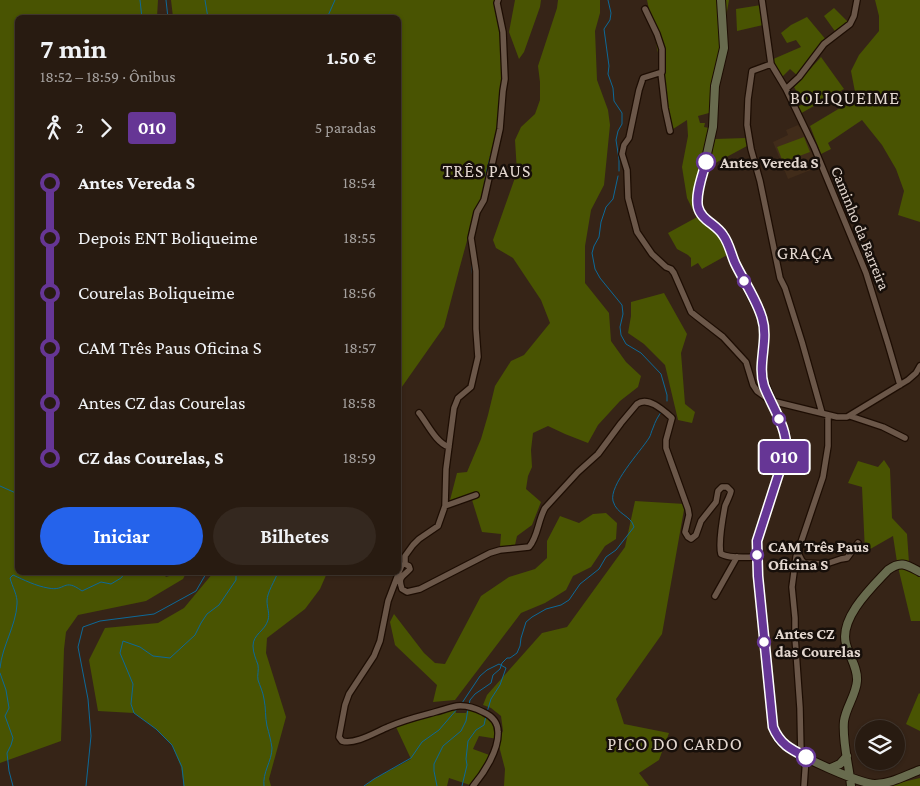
<!DOCTYPE html>
<html lang="pt">
<meta charset="utf-8">
<style>
body{margin:0;font-family:"Crimson Pro",serif;background:#34281f;color:#f1f3f6;height:100vh;display:flex;flex-direction:column;font-size:19px;white-space:nowrap}
*{box-sizing:border-box;margin:0}
p{font-size:16px;color:#a5a19f}
.icon{flex:none;width:28px;height:28px;fill:none;stroke:currentColor;stroke-width:2;stroke-linecap:round;stroke-linejoin:round}
.map{position:relative;flex:1;overflow:hidden}
.side{position:absolute;left:15px;top:15px;width:386px;height:560px;display:flex;flex-direction:column;background:#281b11;border-radius:8px;box-shadow:0 1px 4px #0004,0 0 0 1px #443931}
.side>*{flex:none}
.badge{padding:0 10px;border-radius:4px;font-size:18px;line-height:32px}
.fabs{position:absolute;left:855px;top:720px;display:grid;gap:10px}
.fabs a{display:grid;place-items:center;width:50px;height:50px;border-radius:50%;background:#281b11;box-shadow:0 1px 4px #0004,0 0 0 1px #443931;font-size:25px}
.map>.badge{position:absolute;translate:-50% -50%;box-shadow:0 0 0 2px #fff}
.legs{display:flex;align-items:center;gap:8px;height:55px;padding:0 25px;font-size:16px}
.legs p{margin-inline-start:auto}
.summary{display:flex;align-items:center;justify-content:space-between;height:85px;padding:0 25px}
h1{font-size:28px;font-weight:700;line-height:38px}
.cta{display:flex;gap:10px;margin-top:auto;padding:10px 25px}
.cta a{flex:1;height:58px;border-radius:30px;background:#2563eb;color:#fff;font-size:20px;font-weight:700;line-height:58px;text-align:center}
.cta a+a{background:#34281f;color:#f1f3f6}
ul{padding:0 25px;list-style:none}
li{display:flex;align-items:center;gap:18px;height:55px;font-size:19px}
li i{display:grid;place-items:center;width:8px;height:100%;margin:0 6px;background:currentColor}
li i::after{content:'';width:12px;height:12px;margin:-6px;border:4px solid;border-radius:50%;background:#281b11}
li p{margin-inline-start:auto}
li:first-child i{background:linear-gradient(#0000 50%,currentColor 0)}
li:last-child i{background:linear-gradient(currentColor 50%,#0000 0)}
.map>svg:first-child{display:block}
</style>
<div class="map">
<svg width="920" height="786" viewBox="0 0 920 786">
<rect width="100%" height="100%" fill="#362417"/>
<path fill="#412c1a" d="M798,125L803,131L818,167L788,179L773,142L788,135L786,130Z"/>
<path fill="#495402" d="M0,0H158L157,17L18,18V572H162L166,577L179,573H186L183,579L146,601L78,615L66,632L64,649L61,741L0,763Z
M171,0H498L505,69L500,129L484,200L468,237L459,270L444,327L399,391V18L173,17Z
M515,0H541L540,7L524,52L519,59L509,32Z
M558,0H600V13L595,31L597,80L608,110L610,125L604,185L591,210L585,246V283L609,313L611,341L626,362L641,376L638,387L620,401L598,425L588,443L565,434L548,426L533,433L531,450L532,467L528,476L526,489L541,502L532,525L517,536L515,545L500,547L501,534L482,532L472,500L449,504L457,473L467,472L481,439L488,415L495,386L511,361L524,355L550,323L541,300L513,258L496,248L493,240L517,172L515,140L521,127L535,114L540,100V82L538,66L557,8Z
M647,0H729L709,113L698,116L700,123H705L704,127L709,128L694,202V212L687,198L682,167L688,136L687,120L670,131L662,72Z
M875,0H920V222L898,215L904,191L896,169L882,145L862,120L828,143L831,149L821,154L810,126L850,102L855,92L851,71L859,55L879,31V16Z
M761,5L763,25L737,31L736,9Z
M834,8L850,24L837,34L824,16Z
M807,17L827,41L799,77L790,69L780,79L771,60L801,47L796,40L787,43L781,33L791,25Z
M821,57L844,89L798,115L794,108L804,104L794,87Z
M804,137L810,152L783,162L777,147Z
M746,138L747,146L708,167L715,139Z
M699,216L721,237L729,254L702,269L698,263L691,267V258L688,255L677,249L668,233Z
M664,293L687,334L681,353L685,404L695,412L692,423L678,420L665,365L644,344L628,333L631,316V302Z
M884,460L890,469L892,518L907,534L909,563L897,562L893,536L865,552L862,487L848,483L858,461L878,467Z
M635,501L685,504L662,634L616,699L624,724L669,733L659,760L639,773L649,786H504L505,769L498,742L503,731L501,716L491,708L483,705L487,695L542,633L567,627L625,547Z
M606,513L617,523L616,539L605,546L591,567L573,576L566,590L545,603L521,613L455,700L433,702L437,685L395,645L390,622L394,614L424,653L435,663L445,664L481,596L509,577L535,569L547,558V541L560,516L579,523L593,514Z
M898,567H902L920,574V621H911Z
M213,573H327L320,589L305,609L267,638L266,653L286,717L269,779L271,786H184L181,767L172,745L156,729L134,713L98,711L89,660L105,628L158,623L184,608Z
M919,693L920,694V731L906,724Z
M455,706L456,713H466L468,708L494,719L498,739L479,736L473,749L492,756L473,786L449,778L447,786H365L374,779L411,759L396,727L406,722Z
M920,778V786H886Z"/>
<g fill="none" stroke-linecap="round" stroke-linejoin="round">
<path stroke="#0d6998" stroke-width="1" d="M140,0L142,18
M166,0L168,18
M205,0L208,18
M608,0L611,13L610,20L604,29L609,66L608,74L613,88L614,101L622,113V124L618,131L616,140L619,159V171
M327,18L335,0
M618,176L613,199L606,207L601,222L599,237L594,246L592,253L595,269L600,278L622,305L623,314L620,327L621,335L626,344L641,353L661,374L667,395V401
M484,188L487,169L492,151
M472,264L473,285
M0,486L18,494
M0,668C2,646 16,626 17,604C18,596 12,586 10,578L13,575C24,580 36,586 48,588C66,592 63,577 82,591L101,582L111,584L121,578L126,572
M0,673L6,690L9,708L5,716L13,738L11,745L7,753L9,771L13,786
M462,703L480,676L487,670L499,664L506,668L500,685L491,699L487,712
M469,705L470,700L475,694L491,683L493,675L500,669L502,663L507,658H510L517,653L520,646L521,638L526,622L532,617L546,609L561,605L569,600L580,584L599,569L606,557L616,550L634,527C631,515 617,515 613,501C609,485 640,452 649,438C651,435 651,432 653,428C655,422 658,416 662,411
M86,786L91,736L88,699L78,647L83,627L100,621L154,614L196,591L207,572
M184,786L182,767L172,745L156,729L134,713L131,704L133,684L120,653L123,641L140,647L153,656L170,658L195,635L201,623L207,614L219,605L236,580V572
M264,786C262,773 272,761 272,748C271,741 269,733 267,726C265,717 266,708 264,699C263,692 260,686 258,680C257,675 259,670 258,665C256,659 253,653 253,646C253,634 265,631 268,620C270,614 267,608 267,601C267,592 275,581 278,572
M364,786L374,779L411,758L422,742L439,730L458,708
M437,786L434,771V764L443,746L461,731L466,721L468,709
M462,786L467,765L466,759L468,741L476,730L484,725L486,716"/>
<defs>
<path id="street" d="M762,0L771,64L786,89L814,147L866,273L888,344L900,385
M645,9L657,34L662,49V72L643,78L639,90L629,138L624,145L622,154L627,170L628,198L637,232L652,254L666,267L671,269L674,273L691,312L696,316L723,337L746,362L753,385L757,391L772,402H776L837,417H847L908,380L916,373L920,366
M771,64L752,71L748,99L747,125L751,149L760,181L780,278L785,288L802,342L822,413
M661,73L665,108L670,131
M786,89L799,77L824,44L850,24L854,16L857,0
M419,413C427,423 436,443 449,447
M850,416L883,427L905,438
M445,506L476,495
M798,553L802,561L805,563L826,564L841,559L847,558L858,543
M405,564L409,566L410,569C404,576 397,576 402,589L407,592L420,589L490,553L500,550L529,547C538,537 538,520 545,508L578,472L598,454L621,423L637,404C648,396 663,410 672,418L666,440V448L688,509L689,515L685,532L688,537L691,539L696,535L701,521L716,502L718,491L722,487H727L731,491C730,496 727,501 725,506C723,517 718,543 721,554C731,559 745,557 757,557
M399,572L402,565L405,564V556L413,545L419,539L438,526L445,506L446,469L454,408L458,398L471,387L478,357L476,329V271L471,238L477,212L484,200L500,129L503,91L505,79L503,32L497,3L498,0
M399,572L388,601L380,641L374,656L349,694L345,705L339,737L342,741C355,745 376,732 388,727C403,720 420,716 435,712C443,710 450,707 457,706C467,705 475,708 483,712C492,716 498,722 498,732C499,750 484,773 473,786
M715,596L737,557
M801,755L800,708L795,637V618L792,587L796,557L823,477L828,446V415
M804,786L806,757"/>
<path id="secondary" d="M721,0L724,48L715,86L713,127L697,199L698,209L701,214L724,235L734,261L762,317L764,335L762,368L763,380L786,436V451L757,541L758,576L773,727C776,734 779,742 786,746C799,756 860,784 875,784C891,784 906,775 920,770
M831,768L840,764L847,756
M851,786C849,765 842,742 844,721C846,707 856,695 857,681C858,668 849,656 846,644C839,618 872,587 888,570C901,560 907,565 920,572"/>
</defs>
<use href="#street" stroke="#1d0d03" stroke-width="8"/>
<use href="#secondary" stroke="#1d0d03" stroke-width="10"/>
<use href="#street" stroke="#6b5749" stroke-width="5.5"/>
<use href="#secondary" stroke="#686b4e" stroke-width="8"/>
</g>
<g fill="none" stroke-linecap="round" stroke-linejoin="round">
<defs>
<path id="line-1" d="M706,162C703,174 695,194 698,207C701,220 716,224 723,235C729,243 731,254 735,263C743,280 757,300 762,318C769,340 757,364 764,386C772,407 788,428 786,451L757,541L758,576L773,727C780,744 790,749 806,757"/>
</defs>
<use href="#line-1" stroke="#fff" stroke-width="11"/>
<use href="#line-1" stroke="#663695" stroke-width="8"/>
</g>
<g fill="#fff" stroke="#663695" stroke-width="2.5">
<circle cx="706" cy="162" r="9"/>
<circle cx="744" cy="281" r="6"/>
<circle cx="779" cy="419" r="6"/>
<circle cx="757" cy="555" r="6"/>
<circle cx="764" cy="642" r="6"/>
<circle cx="806" cy="757" r="9"/>
</g>
<g text-anchor="middle" stroke-width="5" stroke-linejoin="round" paint-order="stroke">
<g font-size="16" font-weight="bold" fill="#e3d7cf" stroke="#170f0a" text-anchor="start">
<text x="720" y="168">Antes Vereda S</text>
<text x="768" y="552">CAM Três Paus<tspan x="768" dy="18">Oficina S</tspan></text>
<text x="775" y="639">Antes CZ<tspan x="775" dy="18">das Courelas</tspan></text>
</g>
<g font-size="16" fill="#e3d7cf" stroke="#170f0a">
<text transform="translate(861 228) rotate(68)" y="6">Caminho da Barreira</text>
</g>
<g font-size="18" letter-spacing="1" fill="#e3d7cf" stroke="#170f0a">
<text x="845" y="104">BOLIQUEIME</text>
<text x="487" y="177">TRÊS PAUS</text>
<text x="805" y="259">GRAÇA</text>
<text x="675" y="750">PICO DO CARDO</text>
</g>
</g>
</svg>
<div class="fabs">
<a><svg class="icon" aria-label="layers" viewBox="0 0 24 24"><path d="M12 4l9 5-9 5-9-5zM3 14l9 5 9-5"/></svg></a>
</div>
<b class="badge" style="left:784px;top:457px;background:#663695;color:#fff">010</b>
<section class="side">
<div class="summary"><div><h1>7 min</h1><p>18:52 – 18:59 · Ônibus</p></div><b>1.50 €</b></div>
<div class="legs"><svg class="icon" aria-label="walk" viewBox="0 0 24 24"><circle cx="13" cy="4" r="2"/><path d="M13 8l-2 6 4 7M11 14l-3 7M7 12l3-4h3l4 4"/></svg>2<svg class="icon" aria-label="forward" viewBox="0 0 24 24"><path d="M9 5l7 7-7 7"/></svg><b class="badge" style="background:#663695;color:#fff">010</b><p>5 paradas</p></div>
<ul>
<li><i style="color:#663695"></i><b>Antes Vereda S</b><p>18:54</p></li>
<li><i style="color:#663695"></i><span>Depois ENT Boliqueime</span><p>18:55</p></li>
<li><i style="color:#663695"></i><span>Courelas Boliqueime</span><p>18:56</p></li>
<li><i style="color:#663695"></i><span>CAM Três Paus Oficina S</span><p>18:57</p></li>
<li><i style="color:#663695"></i><span>Antes CZ das Courelas</span><p>18:58</p></li>
<li><i style="color:#663695"></i><b>CZ das Courelas, S</b><p>18:59</p></li>
</ul>
<div class="cta"><a>Iniciar</a><a>Bilhetes</a></div>
</section>
</div>
